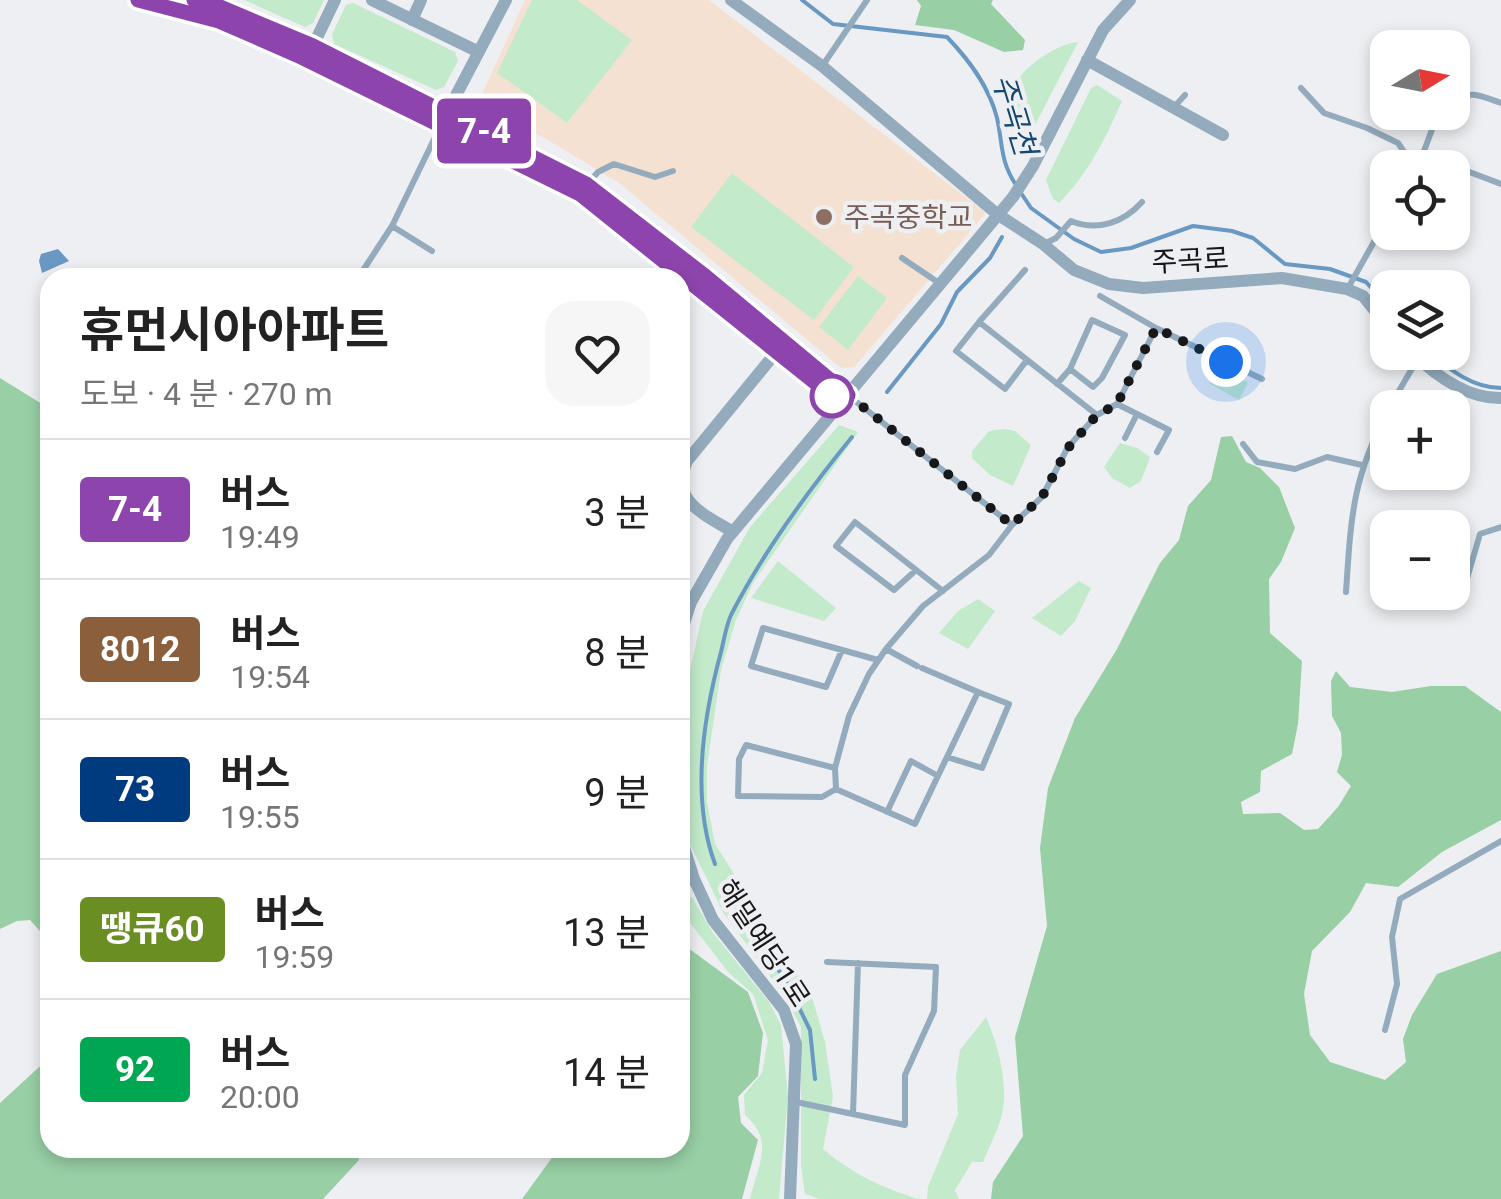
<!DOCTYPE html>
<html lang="ko">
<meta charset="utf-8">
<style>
body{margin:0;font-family:Roboto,"Noto Sans KR",sans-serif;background:#f6f6f6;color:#222;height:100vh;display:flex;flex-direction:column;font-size:38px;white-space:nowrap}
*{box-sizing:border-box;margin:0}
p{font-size:32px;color:#767676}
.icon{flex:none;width:55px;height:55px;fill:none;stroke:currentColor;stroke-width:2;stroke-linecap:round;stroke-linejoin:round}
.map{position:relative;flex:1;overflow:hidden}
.side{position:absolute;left:40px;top:268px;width:650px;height:890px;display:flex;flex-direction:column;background:#fff;border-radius:30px;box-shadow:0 5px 15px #0003}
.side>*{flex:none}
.badge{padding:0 20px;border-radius:8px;font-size:35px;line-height:65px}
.needle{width:65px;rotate:80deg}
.buttons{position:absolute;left:1370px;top:30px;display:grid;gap:20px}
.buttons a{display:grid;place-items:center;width:100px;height:100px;border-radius:20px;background:#fff;box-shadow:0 5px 15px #0003;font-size:50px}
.you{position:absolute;width:50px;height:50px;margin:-25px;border:8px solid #fff;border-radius:50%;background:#1a73e8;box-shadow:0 0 0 15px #1a73e833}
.map>.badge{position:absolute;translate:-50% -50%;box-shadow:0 0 0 5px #fff}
.round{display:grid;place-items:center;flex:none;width:105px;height:105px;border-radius:30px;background:#f6f6f6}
.summary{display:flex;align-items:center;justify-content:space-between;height:170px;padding:0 40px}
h1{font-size:48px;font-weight:700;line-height:75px}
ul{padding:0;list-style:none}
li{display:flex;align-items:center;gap:30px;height:140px;padding:0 40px;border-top:2px solid #e0e0e0}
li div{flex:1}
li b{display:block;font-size:38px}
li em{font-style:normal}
li .badge{min-width:110px;font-weight:700;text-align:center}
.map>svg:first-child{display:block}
</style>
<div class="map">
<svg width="1501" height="1199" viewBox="0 0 1501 1199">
<rect width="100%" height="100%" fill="#eeeff2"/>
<path fill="#f5e1d2" d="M525,0H709L986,213L854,367L841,368L618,182L546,139L488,110L482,101V94Z"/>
<path fill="#c3eacb" d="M244,0H324L313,23L305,27Z
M532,0H577L632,40L567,123L497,73Z
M353,3L455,52L458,61L444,87L436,90L334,44L332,34L346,5Z
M1078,42L1020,154C1015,139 1005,115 1008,100C1013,73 1052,45 1078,42Z
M1097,85L1122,101C1105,139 1089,173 1059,203L1053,199L1046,180L1091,88Z
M732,173L854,267L814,320L691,227Z
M858,276L887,298L848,350L819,327Z
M1218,367L1248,382L1239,400L1210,384Z
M839,425L858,432L753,583L736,620L721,670L707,766V802L715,844L812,997L825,1042L833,1096L823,1149C853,1174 882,1188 919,1199H820L805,1194L801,1166V1027L786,998L723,912L690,844L680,812V717L703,611L750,527Z
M1004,429L1015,431L1031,445L1013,486L990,475L972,458V451L989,431Z
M1120,443L1137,448L1150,457L1141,481L1130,488L1112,478L1104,467Z
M778,561L836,608L824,621L751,598Z
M1079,581L1091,588L1075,621L1061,636L1032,618Z
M978,599L995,611L968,649L939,633L958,611Z
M692,897L713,933L769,1002L781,1025L788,1096L779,1199H750C758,1165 775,1141 745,1115L744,1095L762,1073L768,1040L753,994L729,973L680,910V900Z
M986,1017C998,1045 1010,1087 1001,1118C997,1132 989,1147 983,1162H972L955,1190L959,1199H927L928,1187L958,1114L956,1077L960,1050Z"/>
<path fill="#98cfa5" d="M917,0H993L991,4L1025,40L1023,50L1004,52L954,30L915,25L921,6Z
M0,378L50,409V942L30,920L17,921L0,929Z
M1232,436L1246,462L1260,468L1279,487L1295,528L1281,562L1269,579L1270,633L1302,661L1298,724L1292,754L1261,771L1260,792L1241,802L1243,814L1280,813L1304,830L1318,829L1338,807L1351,786L1337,772L1342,755L1341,733L1332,716L1331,681L1336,671L1350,687L1392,692L1431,686H1465L1501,712V820L1442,852L1398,887L1366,883L1350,912L1312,951L1304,994L1310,1035L1330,1062L1385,1080L1406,1062L1403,1039L1412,1015L1437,974L1501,951V1199H991L993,1182L1023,1136L1015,1037L1047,926L1040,848L1048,788L1075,718L1117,649L1160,563L1179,540L1188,506L1211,480L1221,437Z
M680,942L748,992L763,1033L758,1076L738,1097L741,1123L758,1140L742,1199H522L559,1148H680Z
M50,1057V1148H356L359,1160L323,1199H0V1103Z"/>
<path fill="#6998c3" d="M58,249L69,261L42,273L39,261L41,254Z"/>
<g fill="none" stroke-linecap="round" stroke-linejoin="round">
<path stroke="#6998c3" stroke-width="4" d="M802,0L833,24L947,37C969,60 989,86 997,118C1003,145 1000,161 1016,185
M1021,193L1031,208L1074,239L1101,252L1131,248L1193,226L1232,231L1253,238L1285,264L1330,269L1366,282L1388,306
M1429,352C1450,370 1473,388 1501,388
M887,392L941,324L957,292L990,258L1002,237
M715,864C691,799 703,718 721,652C724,640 726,626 731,615C763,552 808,491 852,437
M734,905L786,981L810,1030L815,1079"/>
<path stroke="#93abbc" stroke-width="6" d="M823,65L867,0
M1301,88L1324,113L1367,128L1398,143L1411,162
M1452,103C1467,88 1484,97 1501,103
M1174,107L1185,95
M1421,159L1436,119L1443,112
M1411,162L1430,157L1501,184
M589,182L598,172L614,164L655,177L673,171
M392,226L432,251
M1044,244L1056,238L1071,221C1098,232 1124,222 1142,202
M902,258L939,283
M1025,270L979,322L1097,415
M358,278L392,226L440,127
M1348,288L1388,217
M1100,296L1156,328L1262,379
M979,322L956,351L1005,389L1027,360
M1057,384L1070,369L1092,320L1125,335L1102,378L1093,387L1070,369
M849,396L1012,525
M1117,404L1169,430L1157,452
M1389,408L1417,360
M1125,438L1137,414
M1243,444L1257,462L1295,469L1327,457L1362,465
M916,570L894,590L836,546L855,522L943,591
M1466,582L1480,534L1501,527
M1346,592C1351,518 1352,478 1388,411
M886,649L917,666
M842,650L826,687L751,666L763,628L878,660
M922,668L978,692L915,824L836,789L835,768L849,716L869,674L886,649L923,606L989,555L1012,525L1042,497L1068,447L1097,415L1117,404L1156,328
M947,757L982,768L1009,704L978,692
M835,768L746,745L739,759L738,796L822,797L836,789
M887,812L911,761L938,776
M680,890L693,880
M1385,1030L1397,984L1392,937L1400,899L1501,841
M796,1102L905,1125V1075L934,1011L936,967L827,962
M853,1114L858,963"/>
<path stroke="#93abbc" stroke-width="12" d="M372,0L479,52
M731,0L822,66L997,214L1043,244L1074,270L1109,284L1143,288L1282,278L1347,289L1363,296L1388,327
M412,20L421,0
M313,46L335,0
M1087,60L1223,135
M442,122L506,0
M1411,352C1435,375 1467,399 1501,398
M733,532C704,514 669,501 687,461L782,345
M680,636L691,602L727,539L1013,197L1033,166L1103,30L1130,0
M680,835L694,879L713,920L784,1010L796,1044L790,1199"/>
<path stroke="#93abbc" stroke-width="15" d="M138,0L219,21L297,55L580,194L832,396L848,395
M193,0L220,7L313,46L586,184L705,276L848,395"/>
</g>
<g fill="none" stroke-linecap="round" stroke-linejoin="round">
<defs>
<path id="line" d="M138,0L219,21L297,55L580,194L832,396L848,395L705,276L586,184L313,46L220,7L194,0"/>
</defs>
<use href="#line" stroke="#fff" stroke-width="22"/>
<use href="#line" stroke="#8e44ad" stroke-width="15"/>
<path stroke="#18181a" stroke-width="10" stroke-dasharray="0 18" d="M832,396L848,395L1012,525L1042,497L1068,448L1096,416L1117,404L1156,328L1226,362"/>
</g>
<circle fill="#8d6e63" stroke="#eeeff2" stroke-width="4" cx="824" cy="217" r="10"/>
<circle fill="#fff" stroke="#8e44ad" stroke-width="5" cx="832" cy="396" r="20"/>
<g text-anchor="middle" stroke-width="9" stroke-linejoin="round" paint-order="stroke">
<g font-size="28" fill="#785e54" stroke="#eeeff2" text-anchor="start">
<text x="844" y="227">주곡중학교</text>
</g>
<g font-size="28" fill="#18181a" stroke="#eeeff2">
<text transform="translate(1190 260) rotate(-3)" y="10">주곡로</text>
<text transform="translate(764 943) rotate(57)" y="10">해밀예당1로</text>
</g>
<g font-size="30" font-style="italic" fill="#134872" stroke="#eeeff2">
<text transform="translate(1014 115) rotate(73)" y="10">주곡천</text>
</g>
</g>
</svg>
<div class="buttons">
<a><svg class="needle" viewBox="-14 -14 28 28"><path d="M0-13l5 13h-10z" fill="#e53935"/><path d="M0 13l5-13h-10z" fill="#767676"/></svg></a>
<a><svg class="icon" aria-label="locate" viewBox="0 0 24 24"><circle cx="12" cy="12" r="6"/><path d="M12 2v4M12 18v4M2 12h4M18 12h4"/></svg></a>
<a><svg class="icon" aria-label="layers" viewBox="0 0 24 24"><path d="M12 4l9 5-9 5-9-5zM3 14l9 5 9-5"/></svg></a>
<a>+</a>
<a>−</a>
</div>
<div class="you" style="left:1226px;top:362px"></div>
<b class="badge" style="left:484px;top:131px;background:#8e44ad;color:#fff">7-4</b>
<section class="side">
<div class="summary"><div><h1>휴먼시아아파트</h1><p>도보 · 4 분 · 270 m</p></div><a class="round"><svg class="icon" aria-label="heart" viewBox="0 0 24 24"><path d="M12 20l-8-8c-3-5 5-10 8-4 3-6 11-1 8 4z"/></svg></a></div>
<ul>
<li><span class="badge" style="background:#8e44ad;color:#fff">7-4</span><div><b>버스</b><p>19:49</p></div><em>3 분</em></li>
<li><span class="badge" style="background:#8b5e3c;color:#fff">8012</span><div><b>버스</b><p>19:54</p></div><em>8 분</em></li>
<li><span class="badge" style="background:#003b80;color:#fff">73</span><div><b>버스</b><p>19:55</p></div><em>9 분</em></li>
<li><span class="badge" style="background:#6b8e23;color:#fff">땡큐60</span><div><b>버스</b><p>19:59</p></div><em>13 분</em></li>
<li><span class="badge" style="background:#00a651;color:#fff">92</span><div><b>버스</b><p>20:00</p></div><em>14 분</em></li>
</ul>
</section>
</div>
